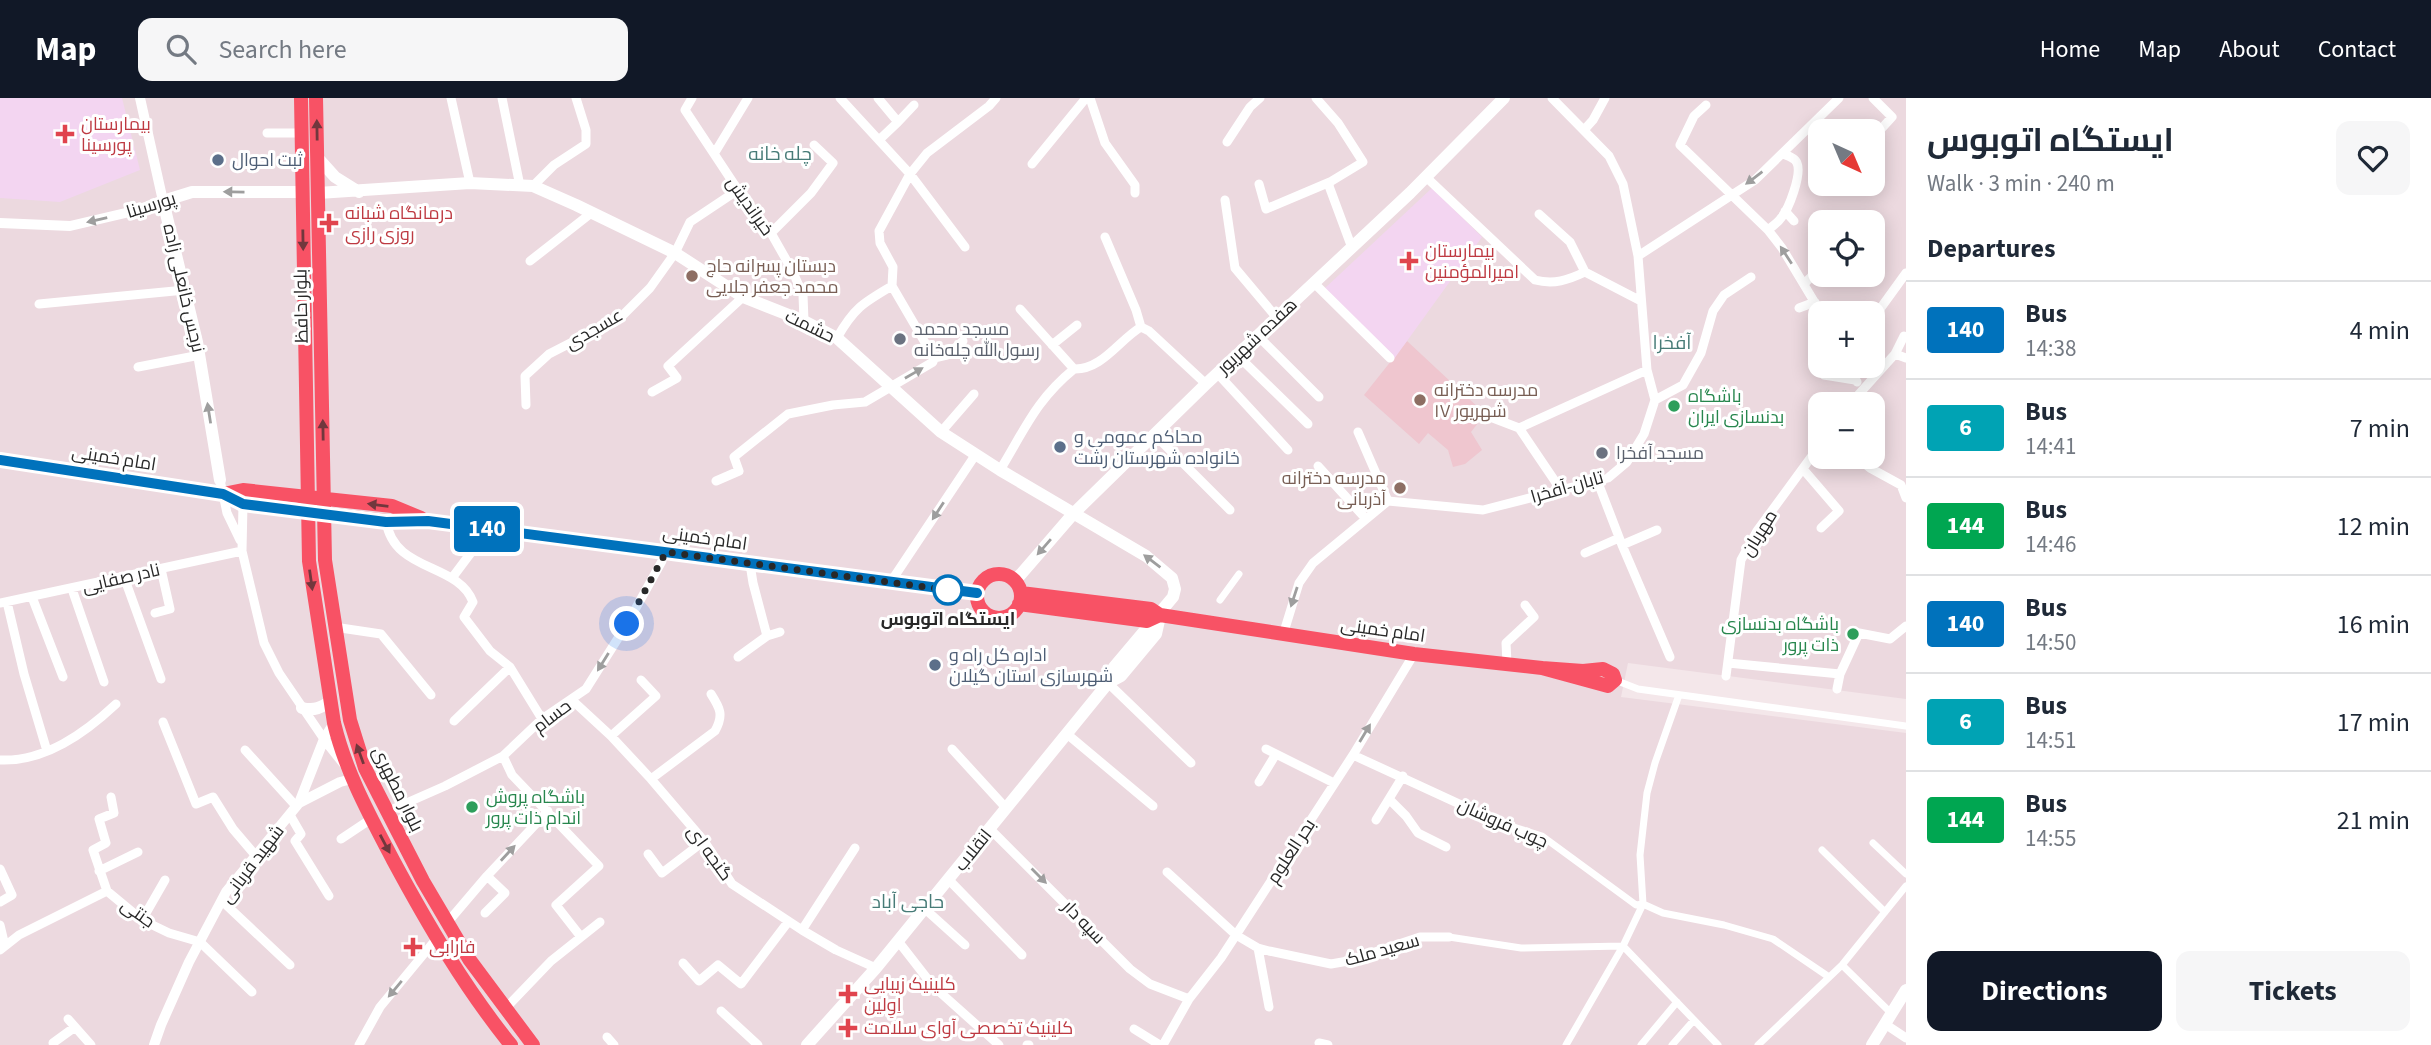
<!DOCTYPE html>
<meta charset="utf-8">
<style>
body{margin:0;font-family:"Source Sans 3",Cairo,sans-serif;background:#f6f6f7;color:#1f2937;height:100vh;display:flex;flex-direction:column;font-size:26px;white-space:nowrap}
*{box-sizing:border-box;margin:0}
p{font-size:23px;color:#747a83}
.icon{flex:none;width:38px;height:38px;fill:none;stroke:currentColor;stroke-width:2;stroke-linecap:round;stroke-linejoin:round}
.map{position:relative;flex:1;overflow:hidden}
.drawer{display:flex;flex-direction:column;background:#fff;width:525px}
.drawer>*{flex:none}
.badge{padding:0 14px;border-radius:5px;font-size:24px;line-height:46px}
.needle{width:46px;rotate:136deg}
.fabs{position:absolute;left:1808px;top:21px;display:grid;gap:14px}
.fabs a{display:grid;place-items:center;width:77px;height:77px;border-radius:14px;background:#fff;box-shadow:0 4px 18px #0003;font-size:35px}
.you{position:absolute;width:35px;height:35px;margin:-18px;border:5px solid #fff;border-radius:50%;background:#1a73e8;box-shadow:0 0 0 10px #1a73e833}
.map>.badge{position:absolute;translate:-50% -50%;box-shadow:0 0 0 4px #fff}
h2{padding:0 21px;font-size:26px;line-height:63px}
.round{display:grid;place-items:center;flex:none;width:74px;height:74px;border-radius:14px;background:#f6f6f7}
.head{display:flex;align-items:center;justify-content:space-between;height:119px;padding:0 21px}
h1{font-size:33px;font-weight:700;line-height:52px}
.action{display:flex;gap:14px;margin-top:auto;padding:14px 21px}
.action a{flex:1;height:80px;border-radius:14px;background:#111827;color:#fff;font-size:28px;font-weight:700;line-height:80px;text-align:center}
.action a+a{background:#f6f6f7;color:#1f2937}
ul{padding:0;list-style:none}
li{display:flex;align-items:center;gap:21px;height:98px;padding:0 21px;border-top:2px solid #e0e1e3}
li div{flex:1}
li b{display:block;font-size:26px}
li em{font-style:normal}
li .badge{min-width:77px;font-weight:700;text-align:center}
header{display:flex;align-items:center;gap:42px;box-sizing:border-box;height:98px;padding:0 35px;background:#111827;color:#fff}
header strong{font-size:33px}
nav{display:flex;gap:38px;margin-inline-start:auto;font-size:24px}
.search{width:490px;height:63px;background:#f6f6f7;display:flex;align-items:center;gap:18px;box-sizing:border-box;padding:0 24px;border-radius:14px;color:#747a83;font-size:26px}
main{display:flex;flex:1;min-height:0}
.map>svg:first-child{display:block}
</style>
<header>
<strong>Map</strong>
<div class="search"><svg class="icon" aria-label="search" viewBox="0 0 24 24"><circle cx="10" cy="10" r="6"/><path d="M15 15l6 6"/></svg>Search here</div>
<nav><a>Home</a><a>Map</a><a>About</a><a>Contact</a></nav>
</header>
<main>
<div class="map">
<svg width="1906" height="947" viewBox="0 0 1906 947">
<rect width="100%" height="100%" fill="#ecd9df"/>
<path fill="#efc6cf" d="M1407,243L1481,312L1478,325L1471,334L1482,352L1465,366L1453,369L1448,352L1428,335L1419,346L1364,297Z"/>
<path fill="#f3d5f1" d="M0,0H122L140,72L60,104L0,100Z
M1432,90L1482,139L1394,261L1324,191Z"/>
<path fill="#f4e7ea" d="M1628,565L1906,601V635L1621,599Z"/>
<g fill="none" stroke-linecap="round" stroke-linejoin="round">
<path stroke="#fff" stroke-width="7" d="M1220,502L1239,476
M1615,582L1638,591L1906,628
M1468,710L1482,719L1542,738L1636,807L1643,806L1663,815L1724,827L1773,841L1829,879
M1873,745L1906,776
M1822,752L1885,814
M1449,839L1521,850L1623,848L1718,947
M1842,867L1892,916
M1566,947L1623,848L1643,806L1640,757L1647,695L1655,665L1679,597
M1641,947L1677,904
M1672,947L1694,922
M1758,947L1842,867L1906,788"/>
<path stroke="#fff" stroke-width="9" d="M451,0L470,85
M502,0L520,88
M692,0L685,12L738,92L771,135L792,172L803,197L804,223
M840,0L910,76L965,149
M878,0L898,24L879,42
M1090,0L1105,45L1135,87V95
M1316,0L1338,25L1363,64L1330,84L1329,88L1352,150
M1706,7L1694,18L1680,47L1768,132L1782,150L1821,215
M898,24L914,7
M1584,32L1593,22L1605,0
M267,35H301
M1872,41L1892,19L1873,0
M1227,44L1250,9L1260,0
M714,56L748,0
M1032,66L1086,0
M1426,79L1535,182C1554,187 1568,182 1585,174L1641,203
M1259,86L1266,111L1330,84
M533,88L554,67L586,46V32L576,0
M1225,102L1235,170L1277,220
M1785,113L1794,123
M1539,116L1570,144L1585,174
M1768,132C1772,128 1778,125 1781,120C1789,111 1802,76 1797,65C1795,60 1788,58 1783,56
M771,135L811,95L833,65L814,47
M1105,139L1136,212L1141,229L1149,233L1206,286
M1638,158L1755,82L1839,0
M530,163L590,116
M1314,185L1390,260
M1804,186L1820,170
M892,188L893,169L880,145L879,133L910,76L927,55L989,8L996,0
M892,188L934,260
M39,206L185,192
M1799,210L1815,204
M1020,211L1074,271
M1872,222L1906,175
M1258,238L1319,299
M837,240C854,210 863,205 892,188
M1052,247L1077,227
M1895,256L1904,238
M1237,257L1308,326
M934,260L947,257L963,243
M1848,268L1857,284
M138,269L200,257
M1217,275L1288,352
M1824,277L1855,282
M652,294L677,280L668,268L743,199
M1655,302L1683,287L1701,255L1713,213L1724,197L1751,179
M1850,306L1895,256L1906,260
M526,307L525,278L549,256L621,219L650,190L675,155L690,124L738,92
M1485,317L1519,330
M1519,330L1647,272
M1519,330L1561,392
M941,334L974,296
M1358,334L1388,403
M1154,336L1230,412
M1856,359L1870,370L1901,387L1906,400
M1318,368L1366,421
M1803,371L1839,413L1821,430
M1000,372C1025,331 1036,302 1074,271C1102,272 1119,242 1141,229
M220,382L227,415L240,442
M1597,382L1622,447L1670,559
M716,383L739,373L734,359L788,316L833,307L865,304L933,264L934,260
M243,406L242,453L264,545L279,575L324,641
M386,423C394,475 458,464 473,504L464,519L490,553L510,569L542,621
M1622,447L1657,432
M1585,455L1619,440
M750,466L753,485L767,538
M124,479L161,581
M452,480L473,452L478,429
M890,485L976,356
M72,491L104,584
M32,499L63,579
M7,504L24,576L47,653
M0,505L242,453
M155,515L170,511L161,471
M334,529L381,536L431,597
M1283,537L1299,485L1313,465L1388,403L1483,412L1608,380L1627,364L1644,336L1655,302L1647,272L1638,158L1623,86L1609,58L1552,0
M738,559L767,538L780,534
M1507,565L1506,545L1534,519L1525,507
M1728,565L1840,576
M1726,578L1741,462L1757,433L1820,347
M1108,585L1191,665
M1837,591L1840,576L1859,535L1890,541L1906,528
M572,602L611,638L651,681L704,743L732,786L802,832L836,852L876,870
M454,623L510,569
M163,624L196,706L213,699L233,731L256,758
M1067,636L1153,708
M611,638L656,598L641,582
M952,651L1006,710
M1266,651L1334,685
M245,652L296,708
M1353,657L1468,710
M503,658L512,677L599,768L556,807L581,839
M0,662C45,664 85,635 116,606
M651,681L715,633C724,617 720,610 711,596
M1259,684L1276,656
M111,699L114,715L99,721L106,745L93,752L107,793L142,822L169,835L200,844L252,894
M1390,702L1406,718L1418,735L1446,749
M386,714L445,688L503,658L542,621L586,591L627,526L662,463
M290,717L301,736L295,743L329,798
M1376,722L1403,678
M990,731L1130,871L1150,886L1189,901
M341,741L371,721
M648,756L662,775L704,743
M0,771L12,797L0,804
M99,773L138,754
M1167,774L1236,837L1258,850L1269,853L1331,866L1348,863L1420,839H1449
M949,782L1022,857
M222,803L290,867
M925,811L965,847
M485,815L505,795L487,778
M142,822L165,782
M447,825L487,778L548,713
M0,827L5,848
M802,832L855,750
M898,843L933,888L999,947
M1258,850L1269,909
M0,852L19,837L107,793
M683,865L699,883L718,867L741,886L788,824
M505,911L551,863L600,824
M721,913L758,947
M68,921L91,947
M1885,926L1906,940
M1134,931L1160,947
M607,939L614,947
M53,945L75,929
M1319,945L1328,947
M359,947L380,909L437,840
M1027,947H1029
M1163,947L1189,901L1221,860L1236,837L1353,657L1414,556"/>
<path stroke="#fff" stroke-width="10" d="M0,125L70,128L134,113L163,103L140,0
M324,641L344,666
M299,705L340,684L352,681
M154,947L161,927L189,864L226,794L299,705L324,641L334,625"/>
<path stroke="#fff" stroke-width="12" d="M317,59L335,79L359,94
M318,95L470,85L533,88L576,107L675,155L743,199L804,223L837,240L941,334L1000,372L1146,458L1172,480L1175,491L1173,499L1114,569L1108,585L876,870L807,947
M220,382L197,244L163,103L192,94H302
M1015,483L1073,416L1206,286L1410,95L1504,0
M1108,585L1121,578L1156,536L1160,518
M302,610C314,613 322,610 331,602
M1872,947L1906,892"/>
<path stroke="#f85265" stroke-width="14" d="M301,0L309,463L334,625C346,675 370,718 393,762C428,827 465,890 511,947
M316,0L325,462L350,622L365,670L423,783L469,861L533,947
M0,362L223,396L243,406L386,423H428L977,495
M223,396L243,392L392,408L421,420
M977 498a22 22 0 1 1 44 0a22 22 0 1 1-44 0Z
M1021,495L1151,511L1160,517L1414,556L1542,570L1608,588L1615,582L1613,576L1603,571L1583,573L1542,570
M1019,506L1147,523L1160,517"/>
</g>
<defs><path id="oneway-solid" d="M-6-.8H1V-3.2L6.5 0L1 3.2V.8H-6Z" transform="scale(1.75)"/></defs>
<g fill="#71373d">
<use href="#oneway-solid" transform="translate(317 32) rotate(-91)"/>
<use href="#oneway-solid" transform="translate(303 142) rotate(89)"/>
<use href="#oneway-solid" transform="translate(323 332) rotate(-91)"/>
<use href="#oneway-solid" transform="translate(378 407) rotate(-173)"/>
<use href="#oneway-solid" transform="translate(311 482) rotate(82)"/>
<use href="#oneway-solid" transform="translate(360 656) rotate(-110)"/>
<use href="#oneway-solid" transform="translate(385 746) rotate(62)"/>
</g>
<g fill="#9e9e9e">
<use href="#oneway-solid" transform="translate(1754 80) rotate(143)"/>
<use href="#oneway-solid" transform="translate(234 94) rotate(-179)"/>
<use href="#oneway-solid" transform="translate(97 122) rotate(167)"/>
<use href="#oneway-solid" transform="translate(1786 157) rotate(-123)"/>
<use href="#oneway-solid" transform="translate(914 275) rotate(-30)"/>
<use href="#oneway-solid" transform="translate(209 315) rotate(-99)"/>
<use href="#oneway-solid" transform="translate(938 413) rotate(123)"/>
<use href="#oneway-solid" transform="translate(1044 449) rotate(131)"/>
<use href="#oneway-solid" transform="translate(1152 463) rotate(-143)"/>
<use href="#oneway-solid" transform="translate(1294 499) rotate(108)"/>
<use href="#oneway-solid" transform="translate(603 564) rotate(122)"/>
<use href="#oneway-solid" transform="translate(1365 635) rotate(-59)"/>
<use href="#oneway-solid" transform="translate(508 755) rotate(-47)"/>
<use href="#oneway-solid" transform="translate(1039 778) rotate(45)"/>
<use href="#oneway-solid" transform="translate(395 891) rotate(130)"/>
</g>
<g fill="none" stroke-linecap="round" stroke-linejoin="round">
<defs>
<path id="line" d="M0,362L223,396L243,406L386,424L428,423L977,495"/>
</defs>
<use href="#line" stroke="#fff" stroke-width="16"/>
<use href="#line" stroke="#0072bc" stroke-width="10"/>
<path stroke="#282828" stroke-width="7" stroke-dasharray="0 12.6" d="M627,526L666,454L948,492"/>
</g>
<g fill="#e0444e" stroke="#fff" stroke-width="2.5">
<path d="M61.5 25.5h7v7h7v7h-7v7h-7v-7h-7v-7h7z"/>
<path d="M325.5 114.5h7v7h7v7h-7v7h-7v-7h-7v-7h7z"/>
<path d="M1405.5 152.5h7v7h7v7h-7v7h-7v-7h-7v-7h7z"/>
<path d="M409.5 838.5h7v7h7v7h-7v7h-7v-7h-7v-7h7z"/>
<path d="M844.5 885.5h7v7h7v7h-7v7h-7v-7h-7v-7h7z"/>
<path d="M844.5 919.5h7v7h7v7h-7v7h-7v-7h-7v-7h7z"/>
</g>
<g fill="#5c6f8a" stroke="#fff" stroke-width="2.5">
<circle cx="218" cy="62" r="7"/>
<circle cx="1060" cy="349" r="7"/>
<circle cx="935" cy="567" r="7"/>
</g>
<g fill="#8d6e63" stroke="#fff" stroke-width="2.5">
<circle cx="692" cy="178" r="7"/>
<circle cx="1420" cy="302" r="7"/>
<circle cx="1400" cy="390" r="7"/>
</g>
<g fill="#6b7280" stroke="#fff" stroke-width="2.5">
<circle cx="900" cy="241" r="7"/>
<circle cx="1602" cy="355" r="7"/>
</g>
<g fill="#2e9e5b" stroke="#fff" stroke-width="2.5">
<circle cx="1674" cy="308" r="7"/>
<circle cx="1853" cy="536" r="7"/>
<circle cx="472" cy="709" r="7"/>
</g>
<circle fill="#fff" stroke="#0072bc" stroke-width="3.5" cx="948" cy="492" r="14"/>
<g text-anchor="middle" stroke-width="6" stroke-linejoin="round" paint-order="stroke">
<g font-size="18" fill="#be3a42" stroke="#fff" text-anchor="start">
<text x="81" y="32">بیمارستان<tspan x="81" dy="21">پورسینا</tspan></text>
<text x="345" y="121">درمانگاه شبانه<tspan x="345" dy="21">روزی رازی</tspan></text>
<text x="1425" y="159">بیمارستان<tspan x="1425" dy="21">امیرالمؤمنین</tspan></text>
<text x="429" y="855">فارابی</text>
<text x="864" y="892">کلینیک زیبایی<tspan x="864" dy="21">اِوِلین</tspan></text>
<text x="864" y="936">کلینیک تخصصی آوای سلامت</text>
</g>
<g font-size="18" fill="#4e5e75" stroke="#fff" text-anchor="start">
<text x="232" y="68">ثبت احوال</text>
<text x="1074" y="345">محاکم عمومی و<tspan x="1074" dy="21">خانواده شهرستان رشت</tspan></text>
<text x="949" y="563">اداره کل راه و<tspan x="949" dy="21">شهرسازی استان گیلان</tspan></text>
</g>
<g font-size="18" fill="#282828" stroke="#fff">
<text transform="translate(151 107) rotate(-17)" y="6">پورسینا</text>
<text transform="translate(750 108) rotate(55)" y="6">خیراندیش</text>
<text transform="translate(184 190) rotate(77)" y="6">نرجس خانعلی زاده</text>
<text transform="translate(301 208) rotate(-91)" y="6">بلوار حافظ</text>
<text transform="translate(810 228) rotate(26)" y="6">حشمت</text>
<text transform="translate(594 231) rotate(-30)" y="6">عسجدی</text>
<text transform="translate(1257 238) rotate(-43)" y="6">هفده شهریور</text>
<text transform="translate(114 360) rotate(9)" y="6">امام خمینی</text>
<text transform="translate(1567 389) rotate(-16)" y="6">تابان-آفخرا</text>
<text transform="translate(1759 435) rotate(-58)" y="6">مهربان</text>
<text transform="translate(705 440) rotate(8)" y="6">امام خمینی</text>
<text transform="translate(121 480) rotate(-13)" y="6">نادر صفایی</text>
<text transform="translate(1383 532) rotate(8)" y="6">امام خمینی</text>
<text transform="translate(552 618) rotate(-37)" y="6">حسام</text>
<text transform="translate(398 691) rotate(64)" y="6">بلوار مطهری</text>
<text transform="translate(1503 725) rotate(24)" y="6">چوب فروشان</text>
<text transform="translate(973 752) rotate(-51)" y="6">انقلاب</text>
<text transform="translate(1291 753) rotate(-57)" y="6">بحر العلوم</text>
<text transform="translate(710 755) rotate(54)" y="6">گنجه ای</text>
<text transform="translate(252 766) rotate(-53)" y="6">شهید قربانی</text>
<text transform="translate(138 815) rotate(35)" y="6">جنتی</text>
<text transform="translate(1084 824) rotate(46)" y="6">سپه دار</text>
<text transform="translate(1382 852) rotate(-16)" y="6">سعید ملک</text>
</g>
<g font-size="18" fill="#785e54" stroke="#fff" text-anchor="start">
<text x="706" y="174">دبستان پسرانه حاج<tspan x="706" dy="21">محمد جعفر جلایی</tspan></text>
<text x="1434" y="298">مدرسه دخترانه<tspan x="1434" dy="21">۱۷ شهریور</tspan></text>
<text x="1386" y="386" text-anchor="end">مدرسه دخترانه<tspan x="1386" dy="21">آذربانی</tspan></text>
</g>
<g font-size="18" fill="#5b616d" stroke="#fff" text-anchor="start">
<text x="914" y="237">مسجد محمد<tspan x="914" dy="21">رسول‌‌الله چله‌خانه</tspan></text>
<text x="1616" y="361">مسجد آفخرا</text>
</g>
<g font-size="18" fill="#27864d" stroke="#fff" text-anchor="start">
<text x="1688" y="304">باشگاه<tspan x="1688" dy="21">بدنسازی ایران</tspan></text>
<text x="1839" y="532" text-anchor="end">باشگاه بدنسازی<tspan x="1839" dy="21">ذات پرور</tspan></text>
<text x="486" y="705">باشگاه پروش<tspan x="486" dy="21">اندام ذات پرور</tspan></text>
</g>
<g font-size="18" font-weight="bold" fill="#282828" stroke="#fff">
<text x="948" y="527">ایستگاه اتوبوس</text>
</g>
<g font-size="19" fill="#477b77" stroke="#fff">
<text x="780" y="62">چله خانه</text>
<text x="1672" y="251">آفخرا</text>
<text x="908" y="810">حاجی آباد</text>
</g>
</g>
</svg>
<div class="fabs">
<a><svg class="needle" viewBox="-14 -14 28 28"><path d="M0-13l5 13h-10z" fill="#e53935"/><path d="M0 13l5-13h-10z" fill="#747a83"/></svg></a>
<a><svg class="icon" aria-label="locate" viewBox="0 0 24 24"><circle cx="12" cy="12" r="6"/><path d="M12 2v4M12 18v4M2 12h4M18 12h4"/></svg></a>
<a>+</a>
<a>−</a>
</div>
<div class="you" style="left:627px;top:526px"></div>
<b class="badge" style="left:487px;top:431px;background:#0072bc;color:#fff">140</b>
</div>
<section class="drawer">
<div class="head"><div><h1>ایستگاه اتوبوس</h1><p>Walk · 3 min · 240 m</p></div><a class="round"><svg class="icon" aria-label="heart" viewBox="0 0 24 24"><path d="M12 20l-8-8c-3-5 5-10 8-4 3-6 11-1 8 4z"/></svg></a></div>
<h2>Departures</h2>
<ul>
<li><span class="badge" style="background:#0072bc;color:#fff">140</span><div><b>Bus</b><p>14:38</p></div><em>4 min</em></li>
<li><span class="badge" style="background:#00a3b4;color:#fff">6</span><div><b>Bus</b><p>14:41</p></div><em>7 min</em></li>
<li><span class="badge" style="background:#00a651;color:#fff">144</span><div><b>Bus</b><p>14:46</p></div><em>12 min</em></li>
<li><span class="badge" style="background:#0072bc;color:#fff">140</span><div><b>Bus</b><p>14:50</p></div><em>16 min</em></li>
<li><span class="badge" style="background:#00a3b4;color:#fff">6</span><div><b>Bus</b><p>14:51</p></div><em>17 min</em></li>
<li><span class="badge" style="background:#00a651;color:#fff">144</span><div><b>Bus</b><p>14:55</p></div><em>21 min</em></li>
</ul>
<div class="action"><a>Directions</a><a>Tickets</a></div>
</section>
</main>
